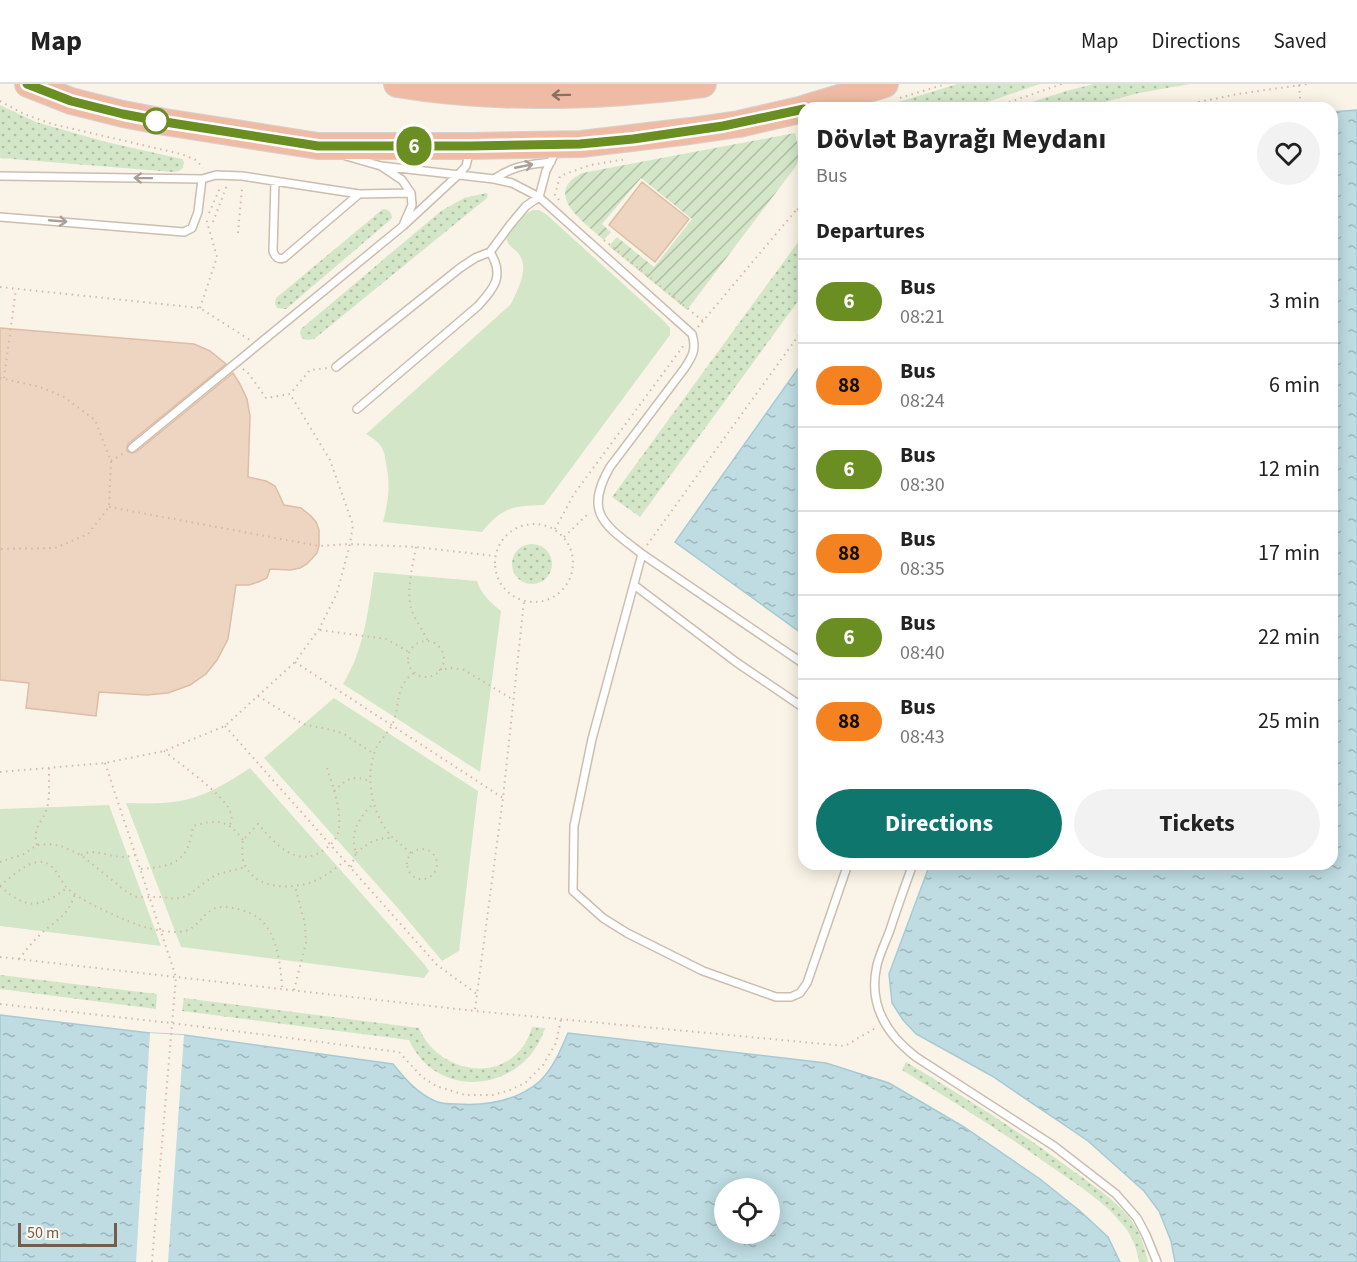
<!DOCTYPE html>
<meta charset="utf-8">
<style>
body{margin:0;font-family:"Source Sans 3",sans-serif;background:#f2f2f2;color:#222;height:100vh;display:flex;flex-direction:column;font-size:22px;white-space:nowrap}
*{box-sizing:border-box;margin:0}
p{font-size:20px;color:#767676}
.icon{flex:none;width:33px;height:33px;fill:none;stroke:currentColor;stroke-width:2;stroke-linecap:round;stroke-linejoin:round}
.map{position:relative;flex:1;overflow:hidden}
.drawer{position:absolute;left:798px;top:18px;width:540px;height:768px;display:flex;flex-direction:column;background:#fff;border-radius:18px;box-shadow:0 3px 15px #0003}
.drawer>*{flex:none}
.badge{padding:0 12px;border-radius:20px;font-size:21px;line-height:39px}
.controls{position:absolute;left:714px;top:1094px;display:grid;gap:12px}
.controls a{display:grid;place-items:center;width:66px;height:66px;border-radius:50%;background:#fff;box-shadow:0 3px 15px #0003;font-size:30px}
.scale{position:absolute;left:18px;bottom:15px;width:99px;box-sizing:border-box;padding-left:6px;border:3px solid #725d4f;border-top:0;font-size:16px;line-height:21px;white-space:nowrap;color:#725d4f;-webkit-text-stroke:4px #fdf8ee;paint-order:stroke}
.map>.badge{position:absolute;translate:-50% -50%;box-shadow:0 0 0 3px #fff}
h2{padding:0 18px;font-size:22px;line-height:54px}
.round{display:grid;place-items:center;flex:none;width:63px;height:63px;border-radius:32px;background:#f2f2f2}
.overview{display:flex;align-items:center;justify-content:space-between;height:102px;padding:0 18px}
h1{font-size:28px;font-weight:700;line-height:45px}
.cta{display:flex;gap:12px;margin-top:auto;padding:12px 18px}
.cta a{flex:1;height:69px;border-radius:36px;background:#0f766e;color:#fff;font-size:24px;font-weight:700;line-height:69px;text-align:center}
.cta a+a{background:#f2f2f2;color:#222}
ul{padding:0;list-style:none}
li{display:flex;align-items:center;gap:18px;height:84px;padding:0 18px;border-top:2px solid #e0e0e0}
li div{flex:1}
li b{display:block;font-size:22px}
li em{font-style:normal}
li .badge{min-width:66px;font-weight:700;text-align:center}
header{display:flex;align-items:center;gap:36px;box-sizing:border-box;height:84px;padding:0 30px;background:#fff;border-bottom:2px solid #e0e0e0}
header strong{font-size:28px}
nav{display:flex;gap:33px;margin-inline-start:auto;font-size:21px}
.map>svg:first-child{display:block}
</style>
<header>
<strong>Map</strong>
<nav><a>Map</a><a>Directions</a><a>Saved</a></nav>
</header>
<div class="map">
<svg width="1357" height="1178" viewBox="0 0 1357 1178">
<defs>
<pattern id="grass-dots" width="8" height="8" patternUnits="userSpaceOnUse" patternTransform="scale(1.5)"><rect width="8" height="8" fill="#d3e7c8"/><path d="M2 2h.1M6 6h.1" fill="none" stroke="#b0bea5" stroke-width="1.8" stroke-linecap="round"/></pattern>
<pattern id="garden-furrows" width="10" height="10" patternUnits="userSpaceOnUse" patternTransform="scale(1.5)"><rect width="10" height="10" fill="#d3e7c8"/><path d="M-1 1l2-2M0 10L10 0M9 11l2-2" fill="none" stroke="#b0bea5"/></pattern>
<pattern id="water-ripples" width="26" height="14" patternUnits="userSpaceOnUse" patternTransform="scale(1.5)"><rect width="26" height="14" fill="#bedce2"/><path d="M2 4q2-2 4 0t4 0M15 11q2-2 4 0t4 0" fill="none" stroke="#9fb6ba"/></pattern>
</defs>
<rect width="100%" height="100%" fill="#faf4e8"/>
<path fill="url(#grass-dots)" d="M957,0H1040L970,24H879Z
M1094,0H1190L1139,9L1082,24H1014L1066,7Z
M0,21L36,38L106,58L182,75L184,78L183,84L179,87L173,88L0,74Z
M486,109L488,110L487,114L314,255L307,256L302,254L300,249L301,245L441,127L464,114Z
M383,125C388,125 392,128 392,134L389,137L286,225L277,224L275,220L276,214Z
M804,150V209L640,433L612,413Z
M512 480a20 20 0 1 1 40 0a20 20 0 1 1-40 0Z
M0,891L157,910L156,925L0,905Z
M184,914L419,944C437,988 502,1002 527,956C529,952 531,947 532,943L545,944C525,1008 438,1019 409,956L182,927Z
M906,978C963,1012 1019,1047 1072,1086C1091,1100 1113,1114 1128,1132C1139,1145 1145,1162 1148,1178H1139C1137,1165 1132,1151 1123,1141C1105,1118 1079,1102 1056,1086C1006,1050 954,1018 902,986Z"/>
<path fill="#d3e7c8" d="M533,126H539L546,130L664,237L670,244V251L544,421C512,422 503,423 482,448L383,438C388,418 391,401 386,380C385,376 385,370 383,366C380,358 372,354 366,350L511,220C518,205 531,182 517,168C512,163 507,161 506,153C513,143 521,131 533,126Z
M374,488L477,497C481,510 491,519 501,527L480,688L343,600C364,566 368,527 374,488Z
M334,614L478,707L459,867L442,877L396,822L264,674Z
M250,684L424,880L429,887L424,894L181,863L126,719C142,719 158,720 173,718C202,715 227,699 250,684Z
M109,721L161,862L0,842V725Z"/>
<path fill="url(#garden-furrows)" d="M795,49C797,59 802,72 796,82L687,226L609,162L617,153L654,183L692,135L641,94L602,140L611,148L604,156C585,139 541,110 582,89Z"/>
<path fill="url(#water-ripples)" stroke="#a6cad3" stroke-width="1.5" fill-rule="evenodd" d="M1357,26V1178H1175L1171,1157L1159,1127L1144,1107L1088,1057L992,992L916,950L903,936L892,919L889,890L930,780H1332V28Z
M804,276V551L675,458Z
M0,931L150,949L184,951L393,980C405,995 417,1009 435,1017C441,1020 450,1020 457,1020C487,1022 517,1017 540,997C554,983 560,967 568,949L826,979L889,999L964,1043L1040,1095L1080,1127L1108,1153L1120,1178H0ZM724,1104H770V1149H724Z"/>
<path fill="#faf4e8" d="M150,949L184,951L168,1178H136Z"/>
<path fill="#edd5c2" stroke="#debda4" stroke-width="1.5" d="M642,98L689,135L655,178L609,141Z
M0,244L194,260L210,267L226,280L128,360L127,363V367L131,369L136,368L233,289L240,300L247,315L250,332L248,393L266,397L275,402L284,421L301,424L311,432L316,438L319,446V462L317,469L307,480L300,484L290,486L270,485L267,494L258,498L249,501H236L228,555L217,576L206,590L190,601L168,609L147,611L99,608L96,632L26,624L29,599L0,596Z"/>
<g fill="none" stroke-linecap="round" stroke-linejoin="round">
<defs>
<path id="lane" d="M346,72L381,82L402,96L411,109L412,121L404,139
M381,82L494,95C515,81 527,81 551,78
M0,92L202,95L216,91L242,92L359,110L411,109
M494,95L512,99L539,113L692,250C697,266 692,273 684,285L610,383C583,430 605,441 642,470L592,655L574,742L573,807L603,834L627,849L703,887L776,913H791L800,909L807,899L848,780
M275,98L273,167C275,173 278,176 284,174L359,110
M0,133L184,148L192,144L198,128L202,95
M336,283L460,184L475,174L490,168L510,141L526,122L539,113L546,87L556,67
M357,325L478,222C494,204 505,192 490,168
M132,364L403,142L457,92L466,82L470,66
M642,470L804,580
M634,501L736,578L804,624
M913,780C905,802 897,824 890,846C886,857 880,869 877,881C868,920 886,950 916,973L1054,1062L1116,1110L1137,1134L1146,1151L1157,1178"/>
<path id="highway" d="M28,0L71,17L123,30L165,38L318,62H471L581,60L690,47L739,40L804,25
M397,0C498,17 601,13 703,0
M806,24L885,0"/>
</defs>
<use href="#lane" stroke="#ccbdaf" stroke-width="10"/>
<use href="#highway" stroke="#d8d2ce" stroke-width="28"/>
<path stroke="#d2b9a6" stroke-width="2" stroke-dasharray="1.5 4.5" stroke-linecap="butt" d="M1299,1L1301,24
M900,14L946,0
M0,17L24,30L52,40L181,70L196,76L203,84
M992,24L1062,0
M1169,24L1238,10L1307,0
M559,116L555,111L560,92L590,81L627,75
M797,125L804,130
M209,129L220,104L218,102
M213,138L227,101
M238,149L242,104
M604,156L703,237
M0,203L200,224L250,256
M200,224L217,173L206,134
M698,243L797,125L804,119
M243,285L249,290L266,314L290,310L310,286L328,284
M0,294L40,303L64,313L95,336L111,377L109,423L88,450L55,464L0,465
M4,294L16,205
M111,377L124,369
M109,423L319,462L350,460L416,463L495,472
M495 479a39 39 0 1 1 78 0a39 39 0 1 1-78 0Z
M555,445L574,410L684,261
M564,453L590,428
M647,461L804,244
M416,463C413,480 406,507 411,524C414,535 423,546 428,557
M320,546L386,555L409,568
M408 575a18 18 0 1 1 36 0a18 18 0 1 1-36 0Z
M295,578L503,714
M439,586L452,584L464,586L512,615
M258,612L303,640L332,646L344,650L374,670
M225,642L437,881L477,910
M164,667C180,680 223,710 230,727C232,732 232,736 230,741
M105,679L176,893L152,1178
M327,684C333,703 341,724 339,744C338,754 332,760 324,766C296,785 276,760 258,740L243,756C242,764 241,776 246,783C258,805 288,805 309,799C323,795 334,785 345,777
M0,688L105,679L164,667L225,642L295,578L319,545L337,509L350,460L353,441L330,376L290,310
M334,707C348,694 352,691 370,697
M37,761C32,743 42,740 47,724C50,713 49,695 49,684
M407 780a15 15 0 1 1 30 0a15 15 0 1 1-30 0Z
M356,769C368,759 377,753 393,754
M411,769C405,764 399,759 393,754C373,733 365,698 374,670C377,658 388,650 393,639C401,619 394,603 414,589
M81,771C94,764 107,772 121,773C126,773 131,772 136,771
M0,778L24,770L37,761L49,760L61,762L81,771L128,809L137,813H163L175,815L187,812L215,791L245,783
M351,783L356,769C349,749 359,733 374,719
M141,785C175,782 188,778 193,742C216,735 228,735 243,756
M0,802C11,793 24,780 38,778C54,776 59,795 67,804C79,816 119,834 136,840C148,845 173,850 185,847C196,844 201,833 210,827C221,818 246,826 257,833C277,846 281,883 282,904
M0,802C26,826 40,824 67,804
M0,873L475,927L845,962L877,943
M19,875C26,866 33,857 42,849C58,834 67,833 75,810
M294,906L306,859L305,840L295,802
M0,920L171,939L399,968L422,993L436,1002L465,1011H493L510,1006L525,999L543,981L556,959L561,935
M475,925L503,714L524,517"/>
<use href="#lane" stroke="#fff" stroke-width="7"/>
<use href="#highway" stroke="#efbba5" stroke-width="26"/>
</g>
<defs><path id="oneway-shaft" d="M-6 0H5M1.5-3L5.5 0L1.5 3" fill="none" stroke-width="1.6" stroke-linecap="round" stroke-linejoin="round" transform="scale(1.5)"/></defs>
<use stroke="#8b7060" href="#oneway-shaft" transform="translate(561 11) rotate(179)"/>
<g stroke="#aa9e95">
<use href="#oneway-shaft" transform="translate(524 82) rotate(-11)"/>
<use href="#oneway-shaft" transform="translate(143 94) rotate(-179)"/>
<use href="#oneway-shaft" transform="translate(58 137) rotate(5)"/>
</g>
<g fill="none" stroke-linecap="round" stroke-linejoin="round">
<defs>
<path id="line" d="M27,0L71,17L123,30L165,38L318,62H471L580,60L633,55L723,42L804,25"/>
</defs>
<use href="#line" stroke="#fff" stroke-width="14"/>
<use href="#line" stroke="#6b8e23" stroke-width="9"/>
</g>
<circle fill="#fff" stroke="#6b8e23" stroke-width="3" cx="156" cy="37" r="12"/>
</svg>
<div class="controls">
<a><svg class="icon" aria-label="locate" viewBox="0 0 24 24"><circle cx="12" cy="12" r="6"/><path d="M12 2v4M12 18v4M2 12h4M18 12h4"/></svg></a>
</div>
<div class="scale">50 m</div>
<b class="badge" style="left:414px;top:62px;background:#6b8e23;color:#fff">6</b>
<section class="drawer">
<div class="overview"><div><h1>Dövlət Bayrağı Meydanı</h1><p>Bus</p></div><a class="round"><svg class="icon" aria-label="heart" viewBox="0 0 24 24"><path d="M12 20l-8-8c-3-5 5-10 8-4 3-6 11-1 8 4z"/></svg></a></div>
<h2>Departures</h2>
<ul>
<li><span class="badge" style="background:#6b8e23;color:#fff">6</span><div><b>Bus</b><p>08:21</p></div><em>3 min</em></li>
<li><span class="badge" style="background:#f58220;color:#111">88</span><div><b>Bus</b><p>08:24</p></div><em>6 min</em></li>
<li><span class="badge" style="background:#6b8e23;color:#fff">6</span><div><b>Bus</b><p>08:30</p></div><em>12 min</em></li>
<li><span class="badge" style="background:#f58220;color:#111">88</span><div><b>Bus</b><p>08:35</p></div><em>17 min</em></li>
<li><span class="badge" style="background:#6b8e23;color:#fff">6</span><div><b>Bus</b><p>08:40</p></div><em>22 min</em></li>
<li><span class="badge" style="background:#f58220;color:#111">88</span><div><b>Bus</b><p>08:43</p></div><em>25 min</em></li>
</ul>
<div class="cta"><a>Directions</a><a>Tickets</a></div>
</section>
</div>
